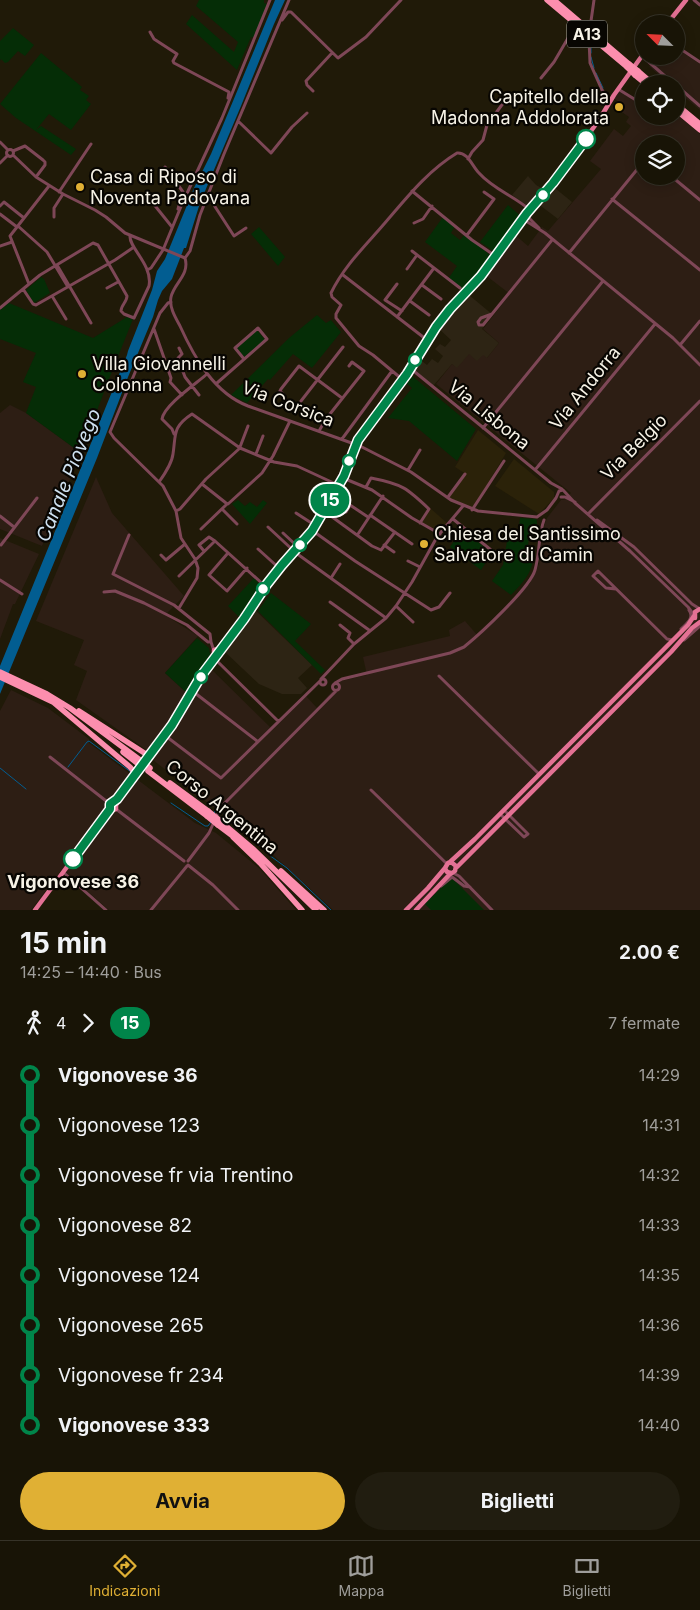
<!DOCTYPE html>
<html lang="it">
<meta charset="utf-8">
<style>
body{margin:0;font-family:Inter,sans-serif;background:#211d10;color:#f1f3f6;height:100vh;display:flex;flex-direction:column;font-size:19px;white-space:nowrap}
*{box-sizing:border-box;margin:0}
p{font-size:16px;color:#9f9e9b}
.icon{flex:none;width:28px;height:28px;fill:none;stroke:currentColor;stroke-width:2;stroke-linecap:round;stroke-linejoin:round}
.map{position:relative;height:910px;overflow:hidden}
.panel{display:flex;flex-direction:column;background:#181406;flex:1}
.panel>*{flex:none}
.badge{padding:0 10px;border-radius:16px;font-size:18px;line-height:32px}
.needle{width:32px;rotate:294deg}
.tools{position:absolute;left:635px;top:15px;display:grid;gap:10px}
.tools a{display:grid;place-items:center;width:50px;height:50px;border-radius:50%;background:#181406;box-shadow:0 2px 12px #0003,0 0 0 1px #363328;font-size:25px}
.map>.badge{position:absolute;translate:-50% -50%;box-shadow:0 0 0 2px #fff}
.legs{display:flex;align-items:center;gap:8px;height:55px;padding:0 20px;font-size:16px}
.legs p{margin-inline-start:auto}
.headline{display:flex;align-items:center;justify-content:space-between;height:85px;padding:0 20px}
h1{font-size:28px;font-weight:700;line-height:38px}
.cta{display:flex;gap:10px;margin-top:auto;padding:10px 20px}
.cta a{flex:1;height:58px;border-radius:30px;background:#e0b034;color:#111;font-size:20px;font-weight:700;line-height:58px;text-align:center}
.cta a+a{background:#211d10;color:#f1f3f6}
ul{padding:0 20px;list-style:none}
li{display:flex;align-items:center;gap:18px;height:50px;font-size:19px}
li i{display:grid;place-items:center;width:8px;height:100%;margin:0 6px;background:currentColor}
li i::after{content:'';width:12px;height:12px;margin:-6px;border:4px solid;border-radius:50%;background:#181406}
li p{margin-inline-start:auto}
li:first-child i{background:linear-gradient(#0000 50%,currentColor 0)}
li:last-child i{background:linear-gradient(currentColor 50%,#0000 0)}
.menu{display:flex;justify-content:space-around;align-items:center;height:70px;border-top:1px solid #363328;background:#181406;font-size:14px;color:#9f9e9b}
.menu a{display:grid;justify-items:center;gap:2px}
.menu .on{color:#e0b034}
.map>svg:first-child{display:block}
</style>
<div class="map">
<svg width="700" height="910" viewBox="0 0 700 910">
<rect width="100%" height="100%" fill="#201a08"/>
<path fill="#2d2414" d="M528,176L536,185L545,190L550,184L572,202L558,219L537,203L532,209L512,195Z
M469,295L493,315L482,329L499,343L487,358L457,369L452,364L433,386L412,369L418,358L427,365L432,359L438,363L443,356L435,349L440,344L445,347L451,340L438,328L456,307Z
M254,609L312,665L298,678L307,688L301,694H282L259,684L224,651Z"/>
<path fill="#2d1e14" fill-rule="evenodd" d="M676,48L700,64V110L676,90V84H669L649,66L660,56H676Z
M617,87L639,101L644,94V116H676V113L700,134V323L699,324L700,326V910H333L243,827L216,807H213L153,760L155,756L76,700L87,671L74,665L84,640L36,621L96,477L112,513L184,596L165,615L198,636L165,673L191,697L210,668L270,727L303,696H306L317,708L341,681L367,675L363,657L450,636L449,630L465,621L478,636L530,583L539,564L542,537H544V533L542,532L547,518L561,500H564L571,493L436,384L452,364L457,368L469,354L477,361L483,355L487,358L499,343L483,329L510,294L484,274L514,234L528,246L542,227L548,231L601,169L590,161L614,129L623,136L631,126L626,122L629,117L619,110L623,104L611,97ZM644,144H676V176H644Z
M10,405L26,413L81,453L42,546L0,529V413Z
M0,538L39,554L15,604H13L0,639Z
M11,690L48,708L89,739V743L195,823L216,833L260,869L296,910H109L62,869L31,910H0V711Z"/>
<path fill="#2b2209" d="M478,430L506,453L472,510L448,497L466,474L455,467Z
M514,459L554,492V498L539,514L495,486Z
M430,508L447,523L439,533L422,523Z"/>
<path fill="#052d06" d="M199,0H264V3L267,4L255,38L251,37L237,70L186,24L192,15L234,52L238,42L196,6Z
M13,28L34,45L25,56L18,51L8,62L5,63L1,59L0,61V41Z
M41,53L82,87L80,90L89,96L86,100L91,104L71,130L49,114L36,130L41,126L76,149L71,155L16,118L0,104Z
M508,205L523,218L498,250L495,252L480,242Z
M443,217L455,226L451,233L460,240L465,234L491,256C492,267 473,284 465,292L448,279L457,266L425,242Z
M259,227L285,257L278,266L251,234Z
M41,277L44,279L50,293L34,303L26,290Z
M9,303L93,338L127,317L133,319L107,384L81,453L26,413L36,387L23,382L36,353L0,339V310Z
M317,315L326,323L331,320L341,332L312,368L293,354L270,380L268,379L247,403L231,395L289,338Z
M257,330L265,340L244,357L237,348Z
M411,375L476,429L457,461L409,421L388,418L412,388L404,381L407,376Z
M238,500L245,506L250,502L257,507L263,500L267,503L250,524L232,504Z
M520,518L536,519L537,521L536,537H529L527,555L534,556C532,573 523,583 511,595L492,581L503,565L508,535L518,536Z
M462,529L492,553L481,570L450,547Z
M254,578L261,586L240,618L228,606Z
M271,593L311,624L295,641L325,670L321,674L258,611Z
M197,638L209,648L211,659L188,694L165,673Z
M450,879H453L484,910H431L425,904Z"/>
<path fill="#025d91" d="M275,0H285L274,24L241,106L200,203L186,248H184L172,279L162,291L158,300L153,317L128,377L97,458L0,694V666L127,355L128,351L152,290L157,271L165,259L194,188L211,154Z"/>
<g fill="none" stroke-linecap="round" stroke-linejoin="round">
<path stroke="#025d91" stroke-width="1" d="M591,53V41
M591,57L594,68
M596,73L603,88
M68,767L87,742L89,741L131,772
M0,768L26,789
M171,803L205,826H208L211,822
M214,814L215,810H217
M224,814L249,834L269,855L287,868L331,910"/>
<path stroke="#7e4757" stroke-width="3" d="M694,0L700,5
M282,20L288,12H291L338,58L366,37L401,0
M590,28L594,0
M150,32L154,39L177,54L173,61L174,63L229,92L228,98
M589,39L590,63L602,90L610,101
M676,46L700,62
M642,56L674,84
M541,78L554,62L571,33L574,32L589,45
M676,85L700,106
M618,89L644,105
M313,91L307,85L306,81L332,53
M238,121L271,153L292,127L307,113
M0,142L8,150
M6.5 153a3.5 3.5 0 1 1 7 0a3.5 3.5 0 1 1-7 0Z
M13,151L25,146L43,160L45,162V165L36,177
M13,155L36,177L63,194L95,210L106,217L125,233L185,258C190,275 174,283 171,297C169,307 175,317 180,326C194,357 214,393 248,406L360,446L411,472L451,500L478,511L537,517L547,510L556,498L559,491L563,490L575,503L630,551L688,607L694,615
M468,159L472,152L483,140L487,125L504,102
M0,163L8,155
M165,167L183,192L178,209
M671,176L700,200
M412,191L472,240L491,253L496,256
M59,192L91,144
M207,198L212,202L234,236L246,228
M612,199L700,270
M152,202L172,227
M0,206L4,202L24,218
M0,214L17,227
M54,217V208L63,194
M529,218L539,228
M526,221L545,233L673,338L700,365
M414,223L423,219L432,206
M18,226L47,252L68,287
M467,235L494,199L484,192
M0,246L12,242
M412,251L460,288
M569,253L644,161
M185,258L190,251L200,215L224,154L289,0
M57,265L91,323
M407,269L417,255
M147,270L151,268L163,250L182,204L222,118L270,0
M343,275L427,340
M29,284L10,236L49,186
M397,284L385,300L402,311
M422,285L441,299
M107,288L118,282
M23,289L33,304L36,305L115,260L134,247
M52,296L66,319
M410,301L429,315
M171,302L168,303L160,313L110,432L114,438L163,486L176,511L181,538L195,559L198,568L197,578L179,608
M0,308L40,275L93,243L98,245L127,296C127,302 121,305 121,311L124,314L134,318L149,286C153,265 129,248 130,236
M492,314L483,325H479L478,322L481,318L492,314L552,240
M397,317L434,268
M154,329L171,378L170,382L182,395
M680,345L700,321
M179,348L182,354L178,358L185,377L199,395
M410,368L551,483L562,489
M403,380L373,355L359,346L336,318V314L341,305L332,297L331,293C342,270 360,251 377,232C402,204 424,173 457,153C468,152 472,166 479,173C493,189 514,196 530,210
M217,383L267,339L258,328L235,348L244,359
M284,395L280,391L281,389L299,366L342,398
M301,401L343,347
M483,428L603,281
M319,431L326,419L364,371L352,362L349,366
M174,434L172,429L162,419C164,405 197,383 207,374
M342,439L392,371
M240,447L248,426
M256,454L263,436
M408,470L420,450
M535,470L655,324
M343,478L372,490L412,518L440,534
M159,482C164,475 172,463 173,454C176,435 172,427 192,414L240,448L274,462L297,466L338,485
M202,484L226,503L228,504L262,473L273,456L290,421
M366,487L371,478C402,484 407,488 429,509L420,523
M448,497L465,474
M561,497H565L575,502
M222,509L237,524
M472,510L504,461
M176,511L180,509L206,479L240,448
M324,511L372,546L381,550L395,532
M346,512L350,505L368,517
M296,513L316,526
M588,514L700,401
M370,515L412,544
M0,516L14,527
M453,519L491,550L503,556
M597,520L634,547L692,604L700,609
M268,527L296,553L386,618
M201,529L227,504
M313,531L355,561L431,610L439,607L450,593
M283,533L298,547
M358,534L383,496
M129,535L113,574L174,605L210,634L211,642
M1,545L37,498
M384,545L394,552
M258,549L279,568
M204,551L199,545L209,537L215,541
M228,553L209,575L227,591L247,568
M161,555L166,560L185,544
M408,561L420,567
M179,576L215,541L265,586
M331,578L340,564
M0,580L22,594
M616,589L606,588L593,576L598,571L667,639L672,640
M104,592L115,591L144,603L187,625L208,642H211L214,651
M330,602L369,630
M396,606L413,622
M340,625L350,633L348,638L354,644
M681,629C686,624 695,618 689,610
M684,640L700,626
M214,659L217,661L278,721
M439,676L539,774
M320 682a3 3 0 1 1 6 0a3 3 0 1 1-6 0Z
M321,679L354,644L386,618L396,606L412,582L437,537L463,506
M335,683L342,679L450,653L464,647C480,634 530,588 535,570C540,553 538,536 544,520
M332.5 687a3.5 3.5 0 1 1 7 0a3.5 3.5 0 1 1-7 0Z
M190,695L195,693L257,741
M167,737L221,778L320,681
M50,757L110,804
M371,790L447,864
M116,809L184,861
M500,814L524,837L528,834L504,810
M216,817L221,807L337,690
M188,861L209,833L214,822
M188,865L213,885L238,910
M63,872L106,910
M453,873L459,876L492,910
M441,886L452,877L464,886L470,887
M151,910L187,866"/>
<path stroke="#e37194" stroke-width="4.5" d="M667,24L686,0
M695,618V612L700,609
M214,659V650L222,648
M130,786L176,724
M110,809L113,810L116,809V805L121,798
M450,862L475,839L688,625L694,616
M457,867L671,652L692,628L700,622
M35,910L110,809V804L117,799L172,725L201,676L244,619L267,584L280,566L313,531L344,476L358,440L407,374L436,327L450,309L478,281L527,213L557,178L599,120L614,95L644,53
M406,910L428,888L445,868
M416,910L449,875L455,871L456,866L451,862L448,863L445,868L447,872L451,873"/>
<path stroke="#fc8eae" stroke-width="5.5" d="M547,0L627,67
M554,0L629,64
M638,71L653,84
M635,75L646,84
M676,104L700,124
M676,110L700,130
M0,672L47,694L70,708L140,760
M0,677L55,703
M53,702L130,767L136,774
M79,711L149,756
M123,752L137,763
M148,771L207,816
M170,783L208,811
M219,820L252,848L316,910
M218,825L234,837
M233,837L260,863L302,910
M281,871L324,910"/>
<path stroke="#fc8eae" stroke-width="5.5" d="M629,64L638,71
M627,67L635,75
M140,760L150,768
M208,811L219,820
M207,816L218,825"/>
</g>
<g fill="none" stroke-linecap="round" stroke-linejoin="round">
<defs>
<path id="line-1" d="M73,859L110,809V804L117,799L172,725L201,676L244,619L267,584L282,565L312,531L344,476L358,440L407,374L436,327L450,309L481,276L527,213L553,183L586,139"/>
</defs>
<use href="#line-1" stroke="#fff" stroke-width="11"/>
<use href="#line-1" stroke="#00854a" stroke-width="8"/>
</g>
<g fill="#e0b034" stroke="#080602" stroke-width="2">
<circle cx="619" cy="107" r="5"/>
<circle cx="80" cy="187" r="5"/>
<circle cx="82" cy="374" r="5"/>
<circle cx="424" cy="544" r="5"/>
</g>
<g fill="#fff" stroke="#00854a" stroke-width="2.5">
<circle cx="586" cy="139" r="9"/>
<circle cx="543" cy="195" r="6"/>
<circle cx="415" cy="360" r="6"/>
<circle cx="349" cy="461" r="6"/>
<circle cx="300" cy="545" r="6"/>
<circle cx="263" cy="589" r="6"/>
<circle cx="201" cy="677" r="6"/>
<circle cx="73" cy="859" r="9"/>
</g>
<g text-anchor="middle" stroke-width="4.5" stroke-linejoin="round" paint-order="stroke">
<rect fill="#080602" stroke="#afaca2" stroke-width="1" x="567" y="20.5" width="40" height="27" rx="4"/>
<g font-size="16" font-weight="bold" fill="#f7f3e7">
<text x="587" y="40">A13</text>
</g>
<g font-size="18" fill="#f7f3e7" stroke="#080602" text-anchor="start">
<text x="609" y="103" text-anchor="end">Capitello della<tspan x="609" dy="21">Madonna Addolorata</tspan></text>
<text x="90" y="183">Casa di Riposo di<tspan x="90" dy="21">Noventa Padovana</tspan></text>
<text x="92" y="370">Villa Giovannelli<tspan x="92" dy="21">Colonna</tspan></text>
<text x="434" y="540">Chiesa del Santissimo<tspan x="434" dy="21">Salvatore di Camin</tspan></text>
</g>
<g font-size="18" fill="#f7f3e7" stroke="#080602">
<text transform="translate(585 388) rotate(-51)" y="6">Via Andorra</text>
<text transform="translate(288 404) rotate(21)" y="6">Via Corsica</text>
<text transform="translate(489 415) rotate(39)" y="6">Via Lisbona</text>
<text transform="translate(634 447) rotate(-45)" y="6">Via Belgio</text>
<text transform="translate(222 807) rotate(39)" y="6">Corso Argentina</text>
</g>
<g font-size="18" font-weight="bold" fill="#f7f3e7" stroke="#080602">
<text x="73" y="888">Vigonovese 36</text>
</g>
<g font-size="19" font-style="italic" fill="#cfe1f0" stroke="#080602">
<text transform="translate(68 475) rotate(-68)" y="7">Canale Piovego</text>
</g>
</g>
</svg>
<div class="tools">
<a><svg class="needle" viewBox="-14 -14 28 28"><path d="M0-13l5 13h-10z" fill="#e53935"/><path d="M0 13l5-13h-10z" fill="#9f9e9b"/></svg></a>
<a><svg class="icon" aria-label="locate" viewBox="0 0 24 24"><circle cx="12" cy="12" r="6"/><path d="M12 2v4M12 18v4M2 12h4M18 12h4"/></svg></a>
<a><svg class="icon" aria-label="layers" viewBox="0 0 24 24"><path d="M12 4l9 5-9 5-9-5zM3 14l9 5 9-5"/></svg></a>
</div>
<b class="badge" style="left:330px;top:500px;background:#00854a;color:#fff">15</b>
</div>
<section class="panel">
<div class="headline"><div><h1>15 min</h1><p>14:25 – 14:40 · Bus</p></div><b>2.00 €</b></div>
<div class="legs"><svg class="icon" aria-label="walk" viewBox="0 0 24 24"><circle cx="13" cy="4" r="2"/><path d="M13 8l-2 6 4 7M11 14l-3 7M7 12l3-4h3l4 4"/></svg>4<svg class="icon" aria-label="forward" viewBox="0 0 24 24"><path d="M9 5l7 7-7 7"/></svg><b class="badge" style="background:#00854a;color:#fff">15</b><p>7 fermate</p></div>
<ul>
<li><i style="color:#00854a"></i><b>Vigonovese 36</b><p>14:29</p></li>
<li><i style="color:#00854a"></i><span>Vigonovese 123</span><p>14:31</p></li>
<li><i style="color:#00854a"></i><span>Vigonovese fr via Trentino</span><p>14:32</p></li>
<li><i style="color:#00854a"></i><span>Vigonovese 82</span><p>14:33</p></li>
<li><i style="color:#00854a"></i><span>Vigonovese 124</span><p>14:35</p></li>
<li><i style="color:#00854a"></i><span>Vigonovese 265</span><p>14:36</p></li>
<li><i style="color:#00854a"></i><span>Vigonovese fr 234</span><p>14:39</p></li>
<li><i style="color:#00854a"></i><b>Vigonovese 333</b><p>14:40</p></li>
</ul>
<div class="cta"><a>Avvia</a><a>Biglietti</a></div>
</section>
<nav class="menu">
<a class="on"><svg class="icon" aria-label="directions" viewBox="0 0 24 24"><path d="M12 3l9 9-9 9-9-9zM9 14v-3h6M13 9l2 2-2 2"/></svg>Indicazioni</a>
<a><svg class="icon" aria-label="map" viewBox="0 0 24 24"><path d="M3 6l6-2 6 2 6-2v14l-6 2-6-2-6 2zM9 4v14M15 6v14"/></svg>Mappa</a>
<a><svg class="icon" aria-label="tickets" viewBox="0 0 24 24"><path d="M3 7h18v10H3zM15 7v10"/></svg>Biglietti</a>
</nav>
